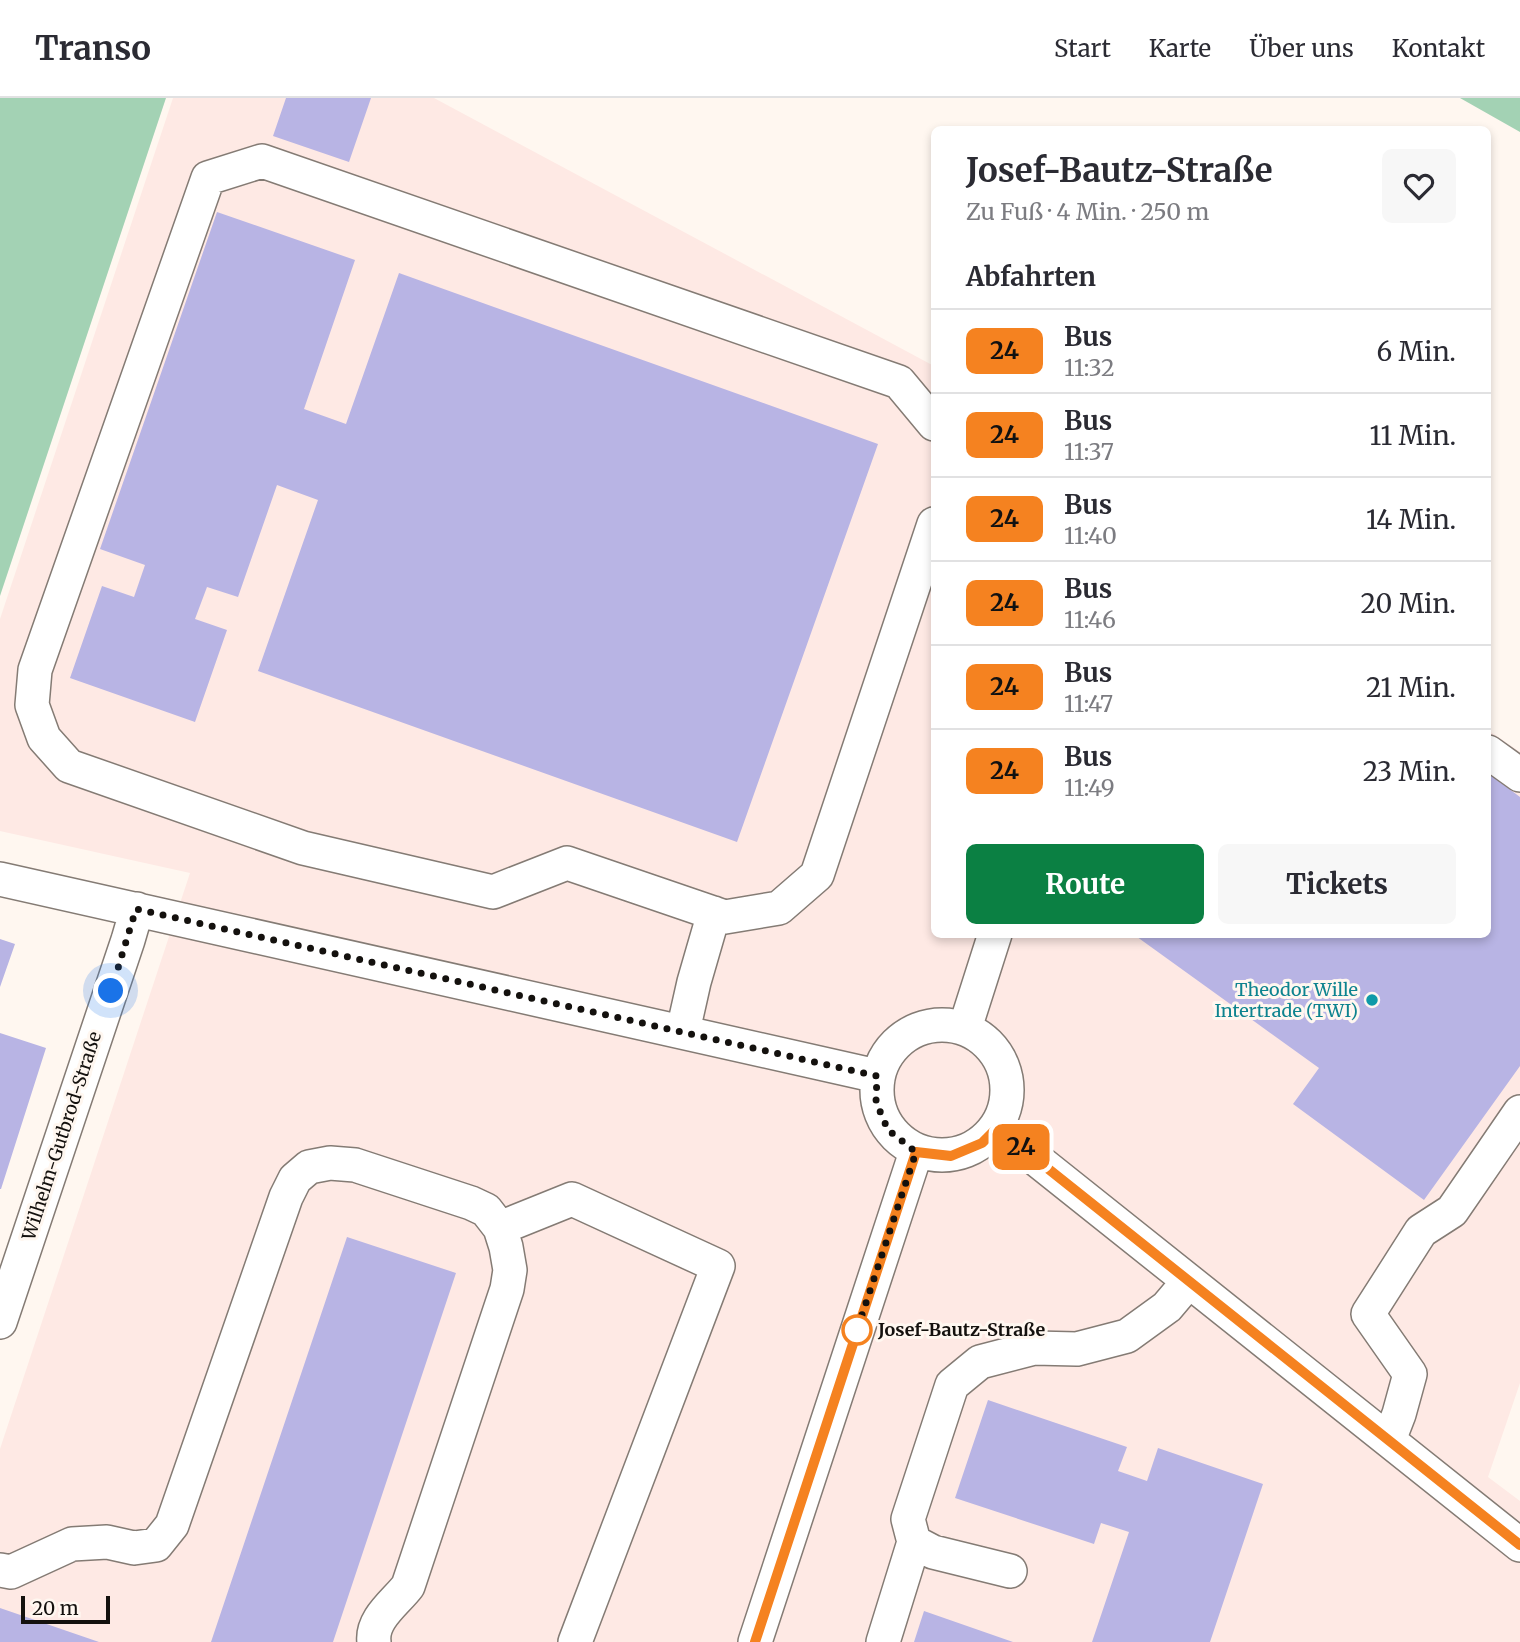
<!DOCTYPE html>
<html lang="de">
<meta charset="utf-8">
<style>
body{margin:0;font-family:Merriweather,serif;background:#f7f7f7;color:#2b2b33;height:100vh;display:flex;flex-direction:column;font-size:26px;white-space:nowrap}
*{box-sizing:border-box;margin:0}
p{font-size:23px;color:#7c7c81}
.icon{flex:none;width:38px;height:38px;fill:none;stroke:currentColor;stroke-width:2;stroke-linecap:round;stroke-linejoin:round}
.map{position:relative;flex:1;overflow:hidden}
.panel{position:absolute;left:931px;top:28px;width:560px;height:812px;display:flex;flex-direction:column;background:#fff;border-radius:10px;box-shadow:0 4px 10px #0003}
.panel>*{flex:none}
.badge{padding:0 14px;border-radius:10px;font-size:24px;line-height:46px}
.scale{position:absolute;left:21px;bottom:18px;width:89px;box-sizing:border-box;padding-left:7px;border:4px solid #14110e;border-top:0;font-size:19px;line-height:24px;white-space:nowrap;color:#14110e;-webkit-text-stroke:5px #fff7f0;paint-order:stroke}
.you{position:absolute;width:35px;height:35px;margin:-18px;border:5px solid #fff;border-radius:50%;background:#1a73e8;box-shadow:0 0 0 10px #1a73e833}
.map>.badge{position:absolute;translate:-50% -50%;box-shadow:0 0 0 4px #fff}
h2{padding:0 35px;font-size:26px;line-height:63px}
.round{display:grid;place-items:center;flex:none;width:74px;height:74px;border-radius:10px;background:#f7f7f7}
.head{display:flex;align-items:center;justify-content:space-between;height:119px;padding:0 35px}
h1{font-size:33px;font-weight:700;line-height:52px}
.action{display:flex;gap:14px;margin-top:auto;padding:14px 35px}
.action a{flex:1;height:80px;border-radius:10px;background:#0b8043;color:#fff;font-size:28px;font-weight:700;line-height:80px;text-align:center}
.action a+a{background:#f7f7f7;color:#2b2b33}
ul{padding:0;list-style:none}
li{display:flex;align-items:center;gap:21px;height:84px;padding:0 35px;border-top:2px solid #e1e1e2}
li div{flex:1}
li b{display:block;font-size:26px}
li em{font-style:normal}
li .badge{min-width:77px;font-weight:700;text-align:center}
header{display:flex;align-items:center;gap:42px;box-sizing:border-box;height:98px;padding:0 35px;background:#fff;border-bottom:2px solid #e1e1e2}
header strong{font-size:33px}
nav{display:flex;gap:38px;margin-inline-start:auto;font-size:24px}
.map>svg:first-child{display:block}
</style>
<header>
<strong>Transo</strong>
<nav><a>Start</a><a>Karte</a><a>Über uns</a><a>Kontakt</a></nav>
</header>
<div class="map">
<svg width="1520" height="1544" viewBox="0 0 1520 1544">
<rect width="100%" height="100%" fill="#fff7f0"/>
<path fill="#fee9e4" d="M173,0H434L934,268V836H1488V632L1520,654V1285L1488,1379L1520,1403V1544H0V1351L190,775L0,733V521Z"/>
<path fill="#a3d2b4" d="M0,0H166L0,498Z
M1460,0H1520V34Z"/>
<path fill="#b8b4e4" d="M286,0H371L349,64L273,38Z
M217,114L355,162L304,311L346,326L399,175L878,346L737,744L258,573L318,402L277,387L238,499L207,489L195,521L227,532L195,624L70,580L102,488L134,499L145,467L100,451Z
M1488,675L1520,699V968L1424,1102L1293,1006L1319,970L1133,836H1488Z
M0,841L15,846L0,889Z
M0,935L46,950L1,1091H0Z
M347,1139L456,1175L333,1544H211Z
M988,1302L1127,1349L1118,1373L1147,1383L1158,1350L1263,1386L1210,1544H1092L1129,1434L1101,1425L1094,1446L955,1400Z
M0,1510L99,1544H0Z
M924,1513L1013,1544H914Z"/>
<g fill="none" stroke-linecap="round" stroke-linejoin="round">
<defs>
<path id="minor" d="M934,326L899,284L262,63L208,80L35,572L32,607L44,640L69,668L303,750L493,794L567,765L725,819L779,810L817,777L934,426
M1488,654L1520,677
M0,781L877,978
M877 992a65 65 0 1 1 130 0a65 65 0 1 1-130 0Z
M965,930L995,836
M683,933L694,884L714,815
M997,1030L1520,1447
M500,1130L572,1101L718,1168L575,1544
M0,1224L128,842L137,811
M1389,1342L1399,1316L1410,1276L1368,1216L1421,1133L1452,1113L1520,1014
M0,1472L11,1474L72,1446L107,1444L134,1450L156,1447L172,1427L286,1099L295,1081L309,1069L330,1065L355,1067L471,1105L486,1112L500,1130L506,1149L510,1172L507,1191L408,1488C396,1504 371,1521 374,1544
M1010,1473L933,1454L914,1444L908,1421L952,1287L980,1264L1034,1250L1077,1251L1127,1238L1167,1209L1189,1183
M755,1544L916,1054
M883,1544L914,1444"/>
</defs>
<use href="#minor" stroke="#847b74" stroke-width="36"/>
<use href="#minor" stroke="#fff" stroke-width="33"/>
</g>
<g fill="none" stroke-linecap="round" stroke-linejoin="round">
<defs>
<path id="line" d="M755,1544L916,1054L951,1058L982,1045L997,1030L1520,1447"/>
</defs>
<use href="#line" stroke="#fff" stroke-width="16"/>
<use href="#line" stroke="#f58220" stroke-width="10"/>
<path stroke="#14110e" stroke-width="7" stroke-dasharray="0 12.6" d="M111,893L136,811L877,978L876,1004L888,1032L916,1054L857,1232"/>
</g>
<circle fill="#0f9aa8" stroke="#fff7f0" stroke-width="2.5" cx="1372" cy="902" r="7"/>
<circle fill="#fff" stroke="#f58220" stroke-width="3.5" cx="857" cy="1232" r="14"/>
<g text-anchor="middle" stroke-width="6" stroke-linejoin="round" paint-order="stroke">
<g font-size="18" fill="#0d838f" stroke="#fff7f0" text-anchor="end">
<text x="1358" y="898">Theodor Wille<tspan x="1358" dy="21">Intertrade (TWI)</tspan></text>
</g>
<g font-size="18" fill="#14110e" stroke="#fff7f0">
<text transform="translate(62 1038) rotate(-72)" y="6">Wilhelm-Gutbrod-Straße</text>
</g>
<g font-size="18" font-weight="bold" fill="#14110e" stroke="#fff7f0" text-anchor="start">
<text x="878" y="1238">Josef-Bautz-Straße</text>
</g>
</g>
</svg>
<div class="scale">20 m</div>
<div class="you" style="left:111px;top:893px"></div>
<b class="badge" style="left:1021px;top:1049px;background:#f58220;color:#111">24</b>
<section class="panel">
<div class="head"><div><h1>Josef-Bautz-Straße</h1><p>Zu Fuß · 4 Min. · 250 m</p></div><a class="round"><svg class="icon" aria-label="heart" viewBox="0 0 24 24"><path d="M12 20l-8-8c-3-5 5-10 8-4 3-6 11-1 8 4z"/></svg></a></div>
<h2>Abfahrten</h2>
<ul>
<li><span class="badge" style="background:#f58220;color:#111">24</span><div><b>Bus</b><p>11:32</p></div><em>6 Min.</em></li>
<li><span class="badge" style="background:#f58220;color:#111">24</span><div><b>Bus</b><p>11:37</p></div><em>11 Min.</em></li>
<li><span class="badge" style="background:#f58220;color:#111">24</span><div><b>Bus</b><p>11:40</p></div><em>14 Min.</em></li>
<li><span class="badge" style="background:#f58220;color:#111">24</span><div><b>Bus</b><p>11:46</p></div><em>20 Min.</em></li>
<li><span class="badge" style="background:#f58220;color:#111">24</span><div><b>Bus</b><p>11:47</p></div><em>21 Min.</em></li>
<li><span class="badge" style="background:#f58220;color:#111">24</span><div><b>Bus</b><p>11:49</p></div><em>23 Min.</em></li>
</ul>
<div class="action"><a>Route</a><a>Tickets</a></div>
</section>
</div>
